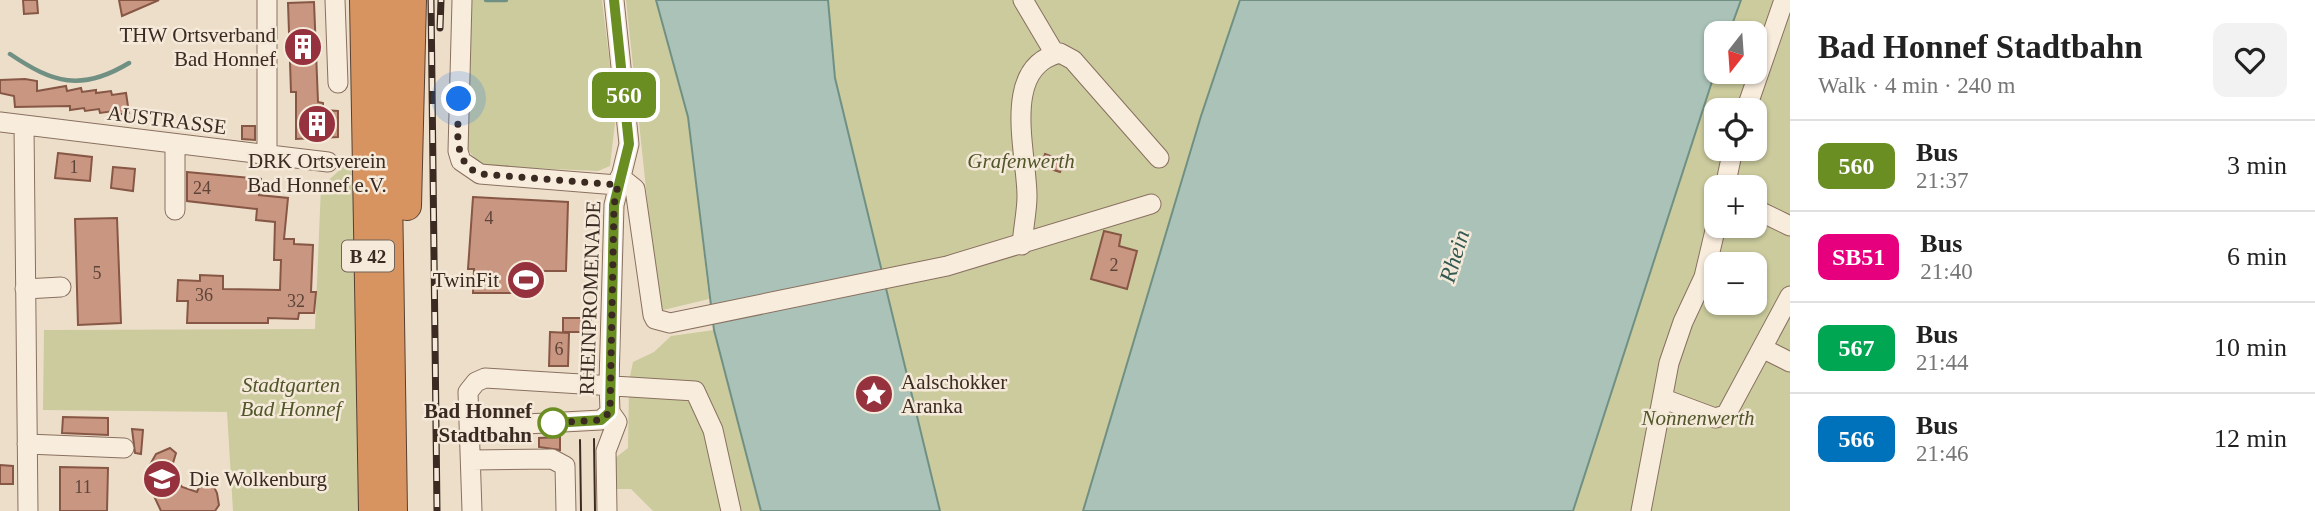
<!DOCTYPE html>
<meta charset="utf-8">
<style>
body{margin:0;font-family:"Times New Roman",serif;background:#f2f2f2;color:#222;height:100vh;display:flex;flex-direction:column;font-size:26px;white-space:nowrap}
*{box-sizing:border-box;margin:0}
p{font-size:23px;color:#767676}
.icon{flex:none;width:38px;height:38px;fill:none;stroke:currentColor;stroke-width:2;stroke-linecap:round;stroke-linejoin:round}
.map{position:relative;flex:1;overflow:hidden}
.side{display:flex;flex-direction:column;background:#fff;width:525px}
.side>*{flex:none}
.badge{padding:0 14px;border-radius:10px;font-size:24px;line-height:46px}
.needle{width:46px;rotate:197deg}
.buttons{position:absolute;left:1704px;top:21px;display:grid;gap:14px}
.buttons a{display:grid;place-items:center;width:63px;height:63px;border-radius:14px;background:#fff;box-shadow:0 2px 5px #0004;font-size:35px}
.you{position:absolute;width:35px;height:35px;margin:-18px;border:5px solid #fff;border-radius:50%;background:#1a73e8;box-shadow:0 0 0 10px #1a73e833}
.map>.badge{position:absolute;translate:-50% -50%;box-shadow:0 0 0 4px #fff}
.round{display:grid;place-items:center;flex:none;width:74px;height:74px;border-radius:14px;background:#f2f2f2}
.headline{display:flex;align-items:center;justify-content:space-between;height:119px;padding:0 28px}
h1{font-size:33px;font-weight:700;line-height:52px}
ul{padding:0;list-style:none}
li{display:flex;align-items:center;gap:21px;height:91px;padding:0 28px;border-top:2px solid #e0e0e0}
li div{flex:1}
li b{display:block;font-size:26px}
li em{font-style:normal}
li .badge{min-width:77px;font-weight:700;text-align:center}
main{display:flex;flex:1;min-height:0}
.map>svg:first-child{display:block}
</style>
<main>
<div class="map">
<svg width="1790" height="511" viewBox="0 0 1790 511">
<rect width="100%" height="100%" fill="#eddeca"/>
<path fill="#cbcb9e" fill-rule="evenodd" d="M471,0H602L616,114L610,166L598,171L482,166L465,147Z
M626,0H656L688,117L709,299L659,311Z
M828,0H1240L1201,116L1083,511H940L835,78Z
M1741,0H1790V511H1573L1717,66V72H1755V33H1729ZM1717,110H1755V149H1717ZM1717,187H1755V226H1717ZM1717,264H1755V303H1717Z
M354,157L359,511H233L227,412L43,410L44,330L315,329L321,187Z
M714,330L761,511H735L701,385L629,381L633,362L654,352L671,336Z
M629,389L685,394L701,409L725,511H653L631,489H615V458L628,448Z"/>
<path fill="#aac2b8" stroke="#719084" stroke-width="2" d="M656,0H828L835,78L940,511H761L714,330L688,117Z
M1240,0H1741L1729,33H1717V66L1573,511H1083L1201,116Z"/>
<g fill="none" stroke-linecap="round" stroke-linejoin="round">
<path stroke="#719084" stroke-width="4.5" d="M486,0H506
M10,54C53,83 81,92 129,63"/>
</g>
<path fill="#c99681" stroke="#875745" stroke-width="2" d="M23,0H37L38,13L24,14Z
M119,0H159L122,16Z
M314,2L318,102L323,103V110L338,111V137L296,139V92H291L288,3Z
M25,79L37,81V91L66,86L67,91L81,88L82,92L96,90V93L111,91L112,95L126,93L129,113L115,115L114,111L100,113L99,109L85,111L84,108L70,110V106L15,107L14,96L0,93V80Z
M242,126H255V140L242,139Z
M58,153L92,157L90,181L55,178Z
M1045,154L1064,161L1060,172L1041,166Z
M113,167L135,169L133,191L111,188Z
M187,172L261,179L259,195L288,198L284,239H294V244L313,245L311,292H316L314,313H299L298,319L268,318V323H187L188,301H177L178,280L200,281V275L223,276V289L280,290L281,260H274L275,222L256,220L257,209L187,201Z
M473,197L568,202L566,271H534L533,288L513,287V293H473L474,269H468Z
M117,218L121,323L78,325L75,219Z
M1104,231L1121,235L1119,246L1137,251L1127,289L1091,279Z
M563,318H591V332H563Z
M550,332L569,333L568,366H549Z
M63,417L108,418V435L62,433Z
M132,429L143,430L141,454L135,453Z
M560,437V450L539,447V438Z
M170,448L176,453L170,473L182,487L197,492L202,480L210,479L217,493L219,505L215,511H161L147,481L154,475L147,470L156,454Z
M0,465L13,466V484H0Z
M60,467L108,468L107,511H60Z"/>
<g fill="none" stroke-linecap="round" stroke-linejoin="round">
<defs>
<path id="minor" d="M267,0V155
M335,0L338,83
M462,0L458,151L461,161L480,174L617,185
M1023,0L1055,54
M1746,110L1784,0
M0,122L328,162
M24,126L28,511
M620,177L635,189L653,315L655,319L670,323L947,266L1151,204
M1725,187L1733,149
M1755,209L1790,226
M175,210V144
M1022,245C1023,229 1027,212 1027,196C1027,153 1000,67 1060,53L1073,60L1159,158
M25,289L61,287
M1762,348L1790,362
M1664,399L1715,418L1726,415L1790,296
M470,427L601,420L610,412
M27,444L124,448
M471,460L552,459L565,466L566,511
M472,511L468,392L476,382L485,378L695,391L713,430L731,511
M607,511L606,451L617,422L610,412L609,383L614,205L629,144L614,0
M1641,511L1669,363L1683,322L1704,277L1717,222"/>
<path id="highway" d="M364,0L373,511
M385,0L393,511
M407,206L412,0"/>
</defs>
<use href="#minor" stroke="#89705f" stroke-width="21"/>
<use href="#highway" stroke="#573f32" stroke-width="30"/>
<use href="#minor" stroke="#f8ecdd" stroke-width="19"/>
<use href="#highway" stroke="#d79460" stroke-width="28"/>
<path stroke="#3a2a21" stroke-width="2" d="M594,439L595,511
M580,440L581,511"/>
<defs>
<path id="rail" d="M431,0L437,511
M440,28L441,0"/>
</defs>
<use href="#rail" stroke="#3a2a21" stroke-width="7"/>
<use href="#rail" stroke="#f5e9d9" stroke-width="4.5" stroke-dasharray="13" stroke-linecap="butt"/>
</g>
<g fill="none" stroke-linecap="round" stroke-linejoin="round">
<defs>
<path id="line" d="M553,423L601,420L610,412L614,205L629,144L614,0"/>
</defs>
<use href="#line" stroke="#fff" stroke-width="16"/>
<use href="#line" stroke="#6b8e23" stroke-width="10"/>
<path stroke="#3a2a21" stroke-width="7" stroke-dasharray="0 12.6" d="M459,99C459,126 450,162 480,174L618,185L614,205L610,412L601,420L553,423"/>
</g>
<defs>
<symbol id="building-disc" viewBox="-11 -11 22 22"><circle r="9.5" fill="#96313e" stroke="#f5e9d9"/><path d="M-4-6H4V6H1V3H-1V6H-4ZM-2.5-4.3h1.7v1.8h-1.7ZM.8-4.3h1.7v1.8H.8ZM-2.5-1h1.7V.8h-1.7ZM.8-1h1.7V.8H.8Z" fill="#fff"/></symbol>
<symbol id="stadium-disc" viewBox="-11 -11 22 22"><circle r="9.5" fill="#96313e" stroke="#f5e9d9"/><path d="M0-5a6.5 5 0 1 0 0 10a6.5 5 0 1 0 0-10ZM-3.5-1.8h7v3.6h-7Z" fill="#fff"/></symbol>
<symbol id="sight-disc" viewBox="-11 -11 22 22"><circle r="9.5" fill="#96313e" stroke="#f5e9d9"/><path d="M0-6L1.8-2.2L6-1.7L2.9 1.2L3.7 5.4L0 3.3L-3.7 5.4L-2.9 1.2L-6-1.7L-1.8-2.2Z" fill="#fff"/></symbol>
<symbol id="school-disc" viewBox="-11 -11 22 22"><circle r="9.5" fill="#96313e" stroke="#f5e9d9"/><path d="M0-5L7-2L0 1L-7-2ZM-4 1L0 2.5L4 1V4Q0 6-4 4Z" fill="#fff"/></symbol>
</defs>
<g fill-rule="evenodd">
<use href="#building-disc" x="281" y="25" width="44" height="44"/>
<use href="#building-disc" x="295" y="102" width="44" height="44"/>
<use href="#stadium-disc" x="504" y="258" width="44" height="44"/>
<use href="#sight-disc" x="852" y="372" width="44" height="44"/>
<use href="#school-disc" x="140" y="457" width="44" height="44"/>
</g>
<circle fill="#fff" stroke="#6b8e23" stroke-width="3.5" cx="553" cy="423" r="14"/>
<g text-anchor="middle" stroke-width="5" stroke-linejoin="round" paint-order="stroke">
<g font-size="18" fill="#5e4539">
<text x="74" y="173">1</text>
<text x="202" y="194">24</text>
<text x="489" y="224">4</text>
<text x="1114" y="271">2</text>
<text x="97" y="279">5</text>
<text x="204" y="301">36</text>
<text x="296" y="307">32</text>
<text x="559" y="355">6</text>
<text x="83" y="493">11</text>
</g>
<rect fill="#f5e9d9" stroke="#726358" stroke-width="2" x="342" y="240.5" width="52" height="31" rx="5"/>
<g font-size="19" font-weight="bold" fill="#3a2a21">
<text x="368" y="263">B 42</text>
</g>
<g font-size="21" fill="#3a2a21" stroke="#f5e9d9" text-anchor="end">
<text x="276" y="42">THW Ortsverband<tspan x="276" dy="24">Bad Honnef</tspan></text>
<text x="317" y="168" text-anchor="middle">DRK Ortsverein<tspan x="317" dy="24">Bad Honnef e.V.</tspan></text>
<text x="499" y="287">TwinFit</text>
<text x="901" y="389" text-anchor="start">Aalschokker<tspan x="901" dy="24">Aranka</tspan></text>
<text x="189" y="486" text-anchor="start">Die Wolkenburg</text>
</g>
<g font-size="21" fill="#3a2a21" stroke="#f5e9d9">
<text transform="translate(167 120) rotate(7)" y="7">AUSTRASSE</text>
<text transform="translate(590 298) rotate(-88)" y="7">RHEINPROMENADE</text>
</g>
<g font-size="21" font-style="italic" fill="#505629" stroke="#f5e9d9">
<text x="1021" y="168">Grafenwerth</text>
<text x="291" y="392">Stadtgarten<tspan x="291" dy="24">Bad Honnef</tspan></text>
<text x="1698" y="425">Nonnenwerth</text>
</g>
<g font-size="21" font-weight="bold" fill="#3a2a21" stroke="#f5e9d9" text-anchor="end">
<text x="532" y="418">Bad Honnef<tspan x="532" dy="24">Stadtbahn</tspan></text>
</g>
<g font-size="23" font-style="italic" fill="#325952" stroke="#f5e9d9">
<text transform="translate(1454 256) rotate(-73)" y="8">Rhein</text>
</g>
</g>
</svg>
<div class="buttons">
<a><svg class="needle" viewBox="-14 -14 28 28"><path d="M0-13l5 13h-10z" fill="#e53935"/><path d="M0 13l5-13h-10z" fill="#767676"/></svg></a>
<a><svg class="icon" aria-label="locate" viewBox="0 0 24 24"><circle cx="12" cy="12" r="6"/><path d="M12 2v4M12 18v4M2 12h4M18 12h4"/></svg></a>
<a>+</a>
<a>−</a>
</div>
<div class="you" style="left:459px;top:99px"></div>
<b class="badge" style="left:624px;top:95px;background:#6b8e23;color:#fff">560</b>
</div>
<section class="side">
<div class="headline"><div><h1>Bad Honnef Stadtbahn</h1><p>Walk · 4 min · 240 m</p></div><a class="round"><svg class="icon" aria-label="heart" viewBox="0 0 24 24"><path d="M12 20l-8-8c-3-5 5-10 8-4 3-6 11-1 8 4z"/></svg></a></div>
<ul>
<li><span class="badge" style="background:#6b8e23;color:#fff">560</span><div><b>Bus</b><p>21:37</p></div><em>3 min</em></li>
<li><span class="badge" style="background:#e6007e;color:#fff">SB51</span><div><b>Bus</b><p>21:40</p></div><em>6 min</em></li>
<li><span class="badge" style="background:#00a651;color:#fff">567</span><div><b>Bus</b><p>21:44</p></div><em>10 min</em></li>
<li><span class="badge" style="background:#0072bc;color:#fff">566</span><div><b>Bus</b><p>21:46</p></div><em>12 min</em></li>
</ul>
</section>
</main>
